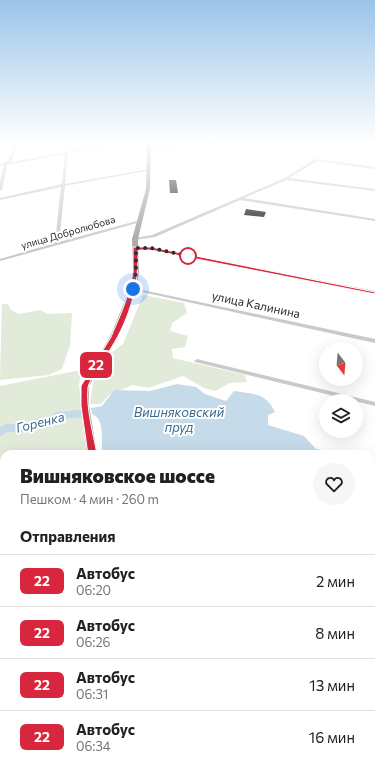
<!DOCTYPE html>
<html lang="ru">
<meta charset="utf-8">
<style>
body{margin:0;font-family:Commissioner,sans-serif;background:#f6f6f6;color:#202124;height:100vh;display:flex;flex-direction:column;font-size:15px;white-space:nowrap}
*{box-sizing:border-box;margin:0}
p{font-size:13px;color:#757577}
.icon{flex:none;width:22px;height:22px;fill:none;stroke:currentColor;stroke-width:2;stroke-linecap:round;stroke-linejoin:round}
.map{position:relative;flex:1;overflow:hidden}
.sheet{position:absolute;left:0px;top:450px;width:375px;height:320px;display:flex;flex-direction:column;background:#fff;border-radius:12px 12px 0 0;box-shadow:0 4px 16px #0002}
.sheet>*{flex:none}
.badge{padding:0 8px;border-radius:6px;font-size:14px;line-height:26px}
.needle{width:26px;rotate:164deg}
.controls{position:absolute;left:319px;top:342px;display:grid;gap:8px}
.controls a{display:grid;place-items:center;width:44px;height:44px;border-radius:50%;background:#fff;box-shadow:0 4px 16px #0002;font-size:20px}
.you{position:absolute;width:20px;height:20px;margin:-10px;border:3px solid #fff;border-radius:50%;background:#1a73e8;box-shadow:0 0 0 6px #1a73e833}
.map>.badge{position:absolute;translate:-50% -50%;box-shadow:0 0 0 2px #fff}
h2{padding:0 20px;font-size:15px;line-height:36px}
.round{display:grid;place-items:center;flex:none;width:42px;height:42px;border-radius:21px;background:#f6f6f6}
.overview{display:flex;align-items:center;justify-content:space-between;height:68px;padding:0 20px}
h1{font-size:19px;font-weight:800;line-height:30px}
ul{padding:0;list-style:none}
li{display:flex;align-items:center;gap:12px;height:52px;padding:0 20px;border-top:1px solid #e0e0e0}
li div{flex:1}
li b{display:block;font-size:15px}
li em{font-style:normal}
li .badge{min-width:44px;font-weight:700;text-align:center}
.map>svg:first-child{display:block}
</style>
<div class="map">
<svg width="375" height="770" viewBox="0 0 375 770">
<rect width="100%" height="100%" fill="#fff"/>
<path fill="#e2eada" d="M65,142H102V145L69,150Z
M143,295L184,303L187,313L172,323L170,331L188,336L185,347L172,349L173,358L245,375L247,382L230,383L215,391L204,388L183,376L148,388L133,385L110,394L101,404H90L93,382L106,357L123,344Z
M2,304H8L11,310L19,314L40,310L48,314L72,313L70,345L62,369L49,375L0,380Z
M81,370L79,385L86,454H4V488L0,489V386Z
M371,511L375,512V770H162V766H371V675L374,643L371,642Z"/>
<path fill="#c6dbea" d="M177,384L196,387L205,394L226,401L234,391C254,394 266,393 275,412L268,415V425L304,436L316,449L347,454H103C100,442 106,419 92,414L91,408L102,406L114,390L150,391Z
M371,458L375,459V512L371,511Z"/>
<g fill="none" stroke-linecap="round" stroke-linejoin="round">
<path fill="#c6dbea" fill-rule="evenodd" d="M80,410L83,411L85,414L83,417L58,420L49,425L37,427L23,432H8L0,436V427L7,424H23L36,419L47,418L56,412Z"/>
</g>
<path fill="#141414" d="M169,180H176L178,193H170Z
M246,209L266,212L264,217L244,215Z"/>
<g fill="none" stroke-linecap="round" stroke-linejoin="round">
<path fill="#cacaca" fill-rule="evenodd" d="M122,142H127L68,153L65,184L149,169L151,170L65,186L59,242L140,220H141V222L0,261V259L55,243L61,187L0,200V198L62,184L65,154L7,165L2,190L0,191V182L4,165L0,166V164C11,162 11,153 15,143L18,144L11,162L65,152L67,150L69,151Z
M216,142H228L226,143L149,148L147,147L149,146Z
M315,159L375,167V169L317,161L289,178L375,189V191L286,180L244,198L375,219V221L240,200L155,237L135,240L133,239L135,238L152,235L285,178Z
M134,247L151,248L375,291V293L151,250L136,249H134Z
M131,288H133L375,339V343L133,290H131Z
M197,359L375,402V406L195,362L194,361Z
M4,576V584L0,585V577Z"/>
<path fill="#a5a5a5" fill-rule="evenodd" d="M147,142H151L150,189L138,239L139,272L136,289L118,337L89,386V405L97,454H87L81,405V386L110,337L130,289L133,272L132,239L146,189Z
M139,766H153L154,770H140Z"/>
</g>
<linearGradient id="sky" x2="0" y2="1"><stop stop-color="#9ac4e9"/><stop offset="0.57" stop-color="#fff"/><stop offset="1" stop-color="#fff" stop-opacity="0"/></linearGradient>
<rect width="375" height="249" fill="url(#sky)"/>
<path fill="#d7263d" stroke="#fff" d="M133,247H151L375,292V294L151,250H138C139,285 130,318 111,348C107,356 89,380 88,387C86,408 93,433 97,454L92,458L88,454L81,406V386L111,337L122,311L130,289L133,272Z"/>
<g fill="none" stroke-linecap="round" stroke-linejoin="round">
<path stroke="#2d2d2d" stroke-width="4" stroke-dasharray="0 7.2" d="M133,289L136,272V248H151L194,257L188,256"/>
</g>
<circle fill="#fff" stroke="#d7263d" stroke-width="2" cx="188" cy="256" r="8"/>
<g text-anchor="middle" stroke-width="4" stroke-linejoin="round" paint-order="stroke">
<g font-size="10" fill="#2d2d2d" stroke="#fff">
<text transform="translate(68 232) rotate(-16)" y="4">улица Добролюбова</text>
</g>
<g font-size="12" fill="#2d2d2d" stroke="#fff">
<text transform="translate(256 305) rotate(12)" y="4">улица Калинина</text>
</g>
<g font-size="13" font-style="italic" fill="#3c6a8d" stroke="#fff">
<text x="179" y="417">Вишняковский<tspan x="179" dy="15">пруд</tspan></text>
<text transform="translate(40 422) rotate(-14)" y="5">Горенка</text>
</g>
</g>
</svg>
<div class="controls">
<a><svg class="needle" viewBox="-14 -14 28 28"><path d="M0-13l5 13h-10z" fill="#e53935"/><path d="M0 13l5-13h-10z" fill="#757577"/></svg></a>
<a><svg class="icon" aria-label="layers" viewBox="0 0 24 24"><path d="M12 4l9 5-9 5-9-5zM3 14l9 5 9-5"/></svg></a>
</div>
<div class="you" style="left:133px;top:289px"></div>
<b class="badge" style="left:96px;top:365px;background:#d7263d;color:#fff">22</b>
<section class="sheet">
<div class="overview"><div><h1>Вишняковское шоссе</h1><p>Пешком · 4 мин · 260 m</p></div><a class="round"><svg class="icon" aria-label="heart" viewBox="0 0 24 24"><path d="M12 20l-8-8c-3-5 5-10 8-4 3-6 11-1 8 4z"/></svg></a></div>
<h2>Отправления</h2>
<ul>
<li><span class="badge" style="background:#d7263d;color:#fff">22</span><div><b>Автобус</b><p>06:20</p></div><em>2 мин</em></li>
<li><span class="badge" style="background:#d7263d;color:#fff">22</span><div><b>Автобус</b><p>06:26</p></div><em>8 мин</em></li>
<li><span class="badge" style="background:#d7263d;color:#fff">22</span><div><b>Автобус</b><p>06:31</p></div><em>13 мин</em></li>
<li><span class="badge" style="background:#d7263d;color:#fff">22</span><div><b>Автобус</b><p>06:34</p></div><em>16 мин</em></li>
</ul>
</section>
</div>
